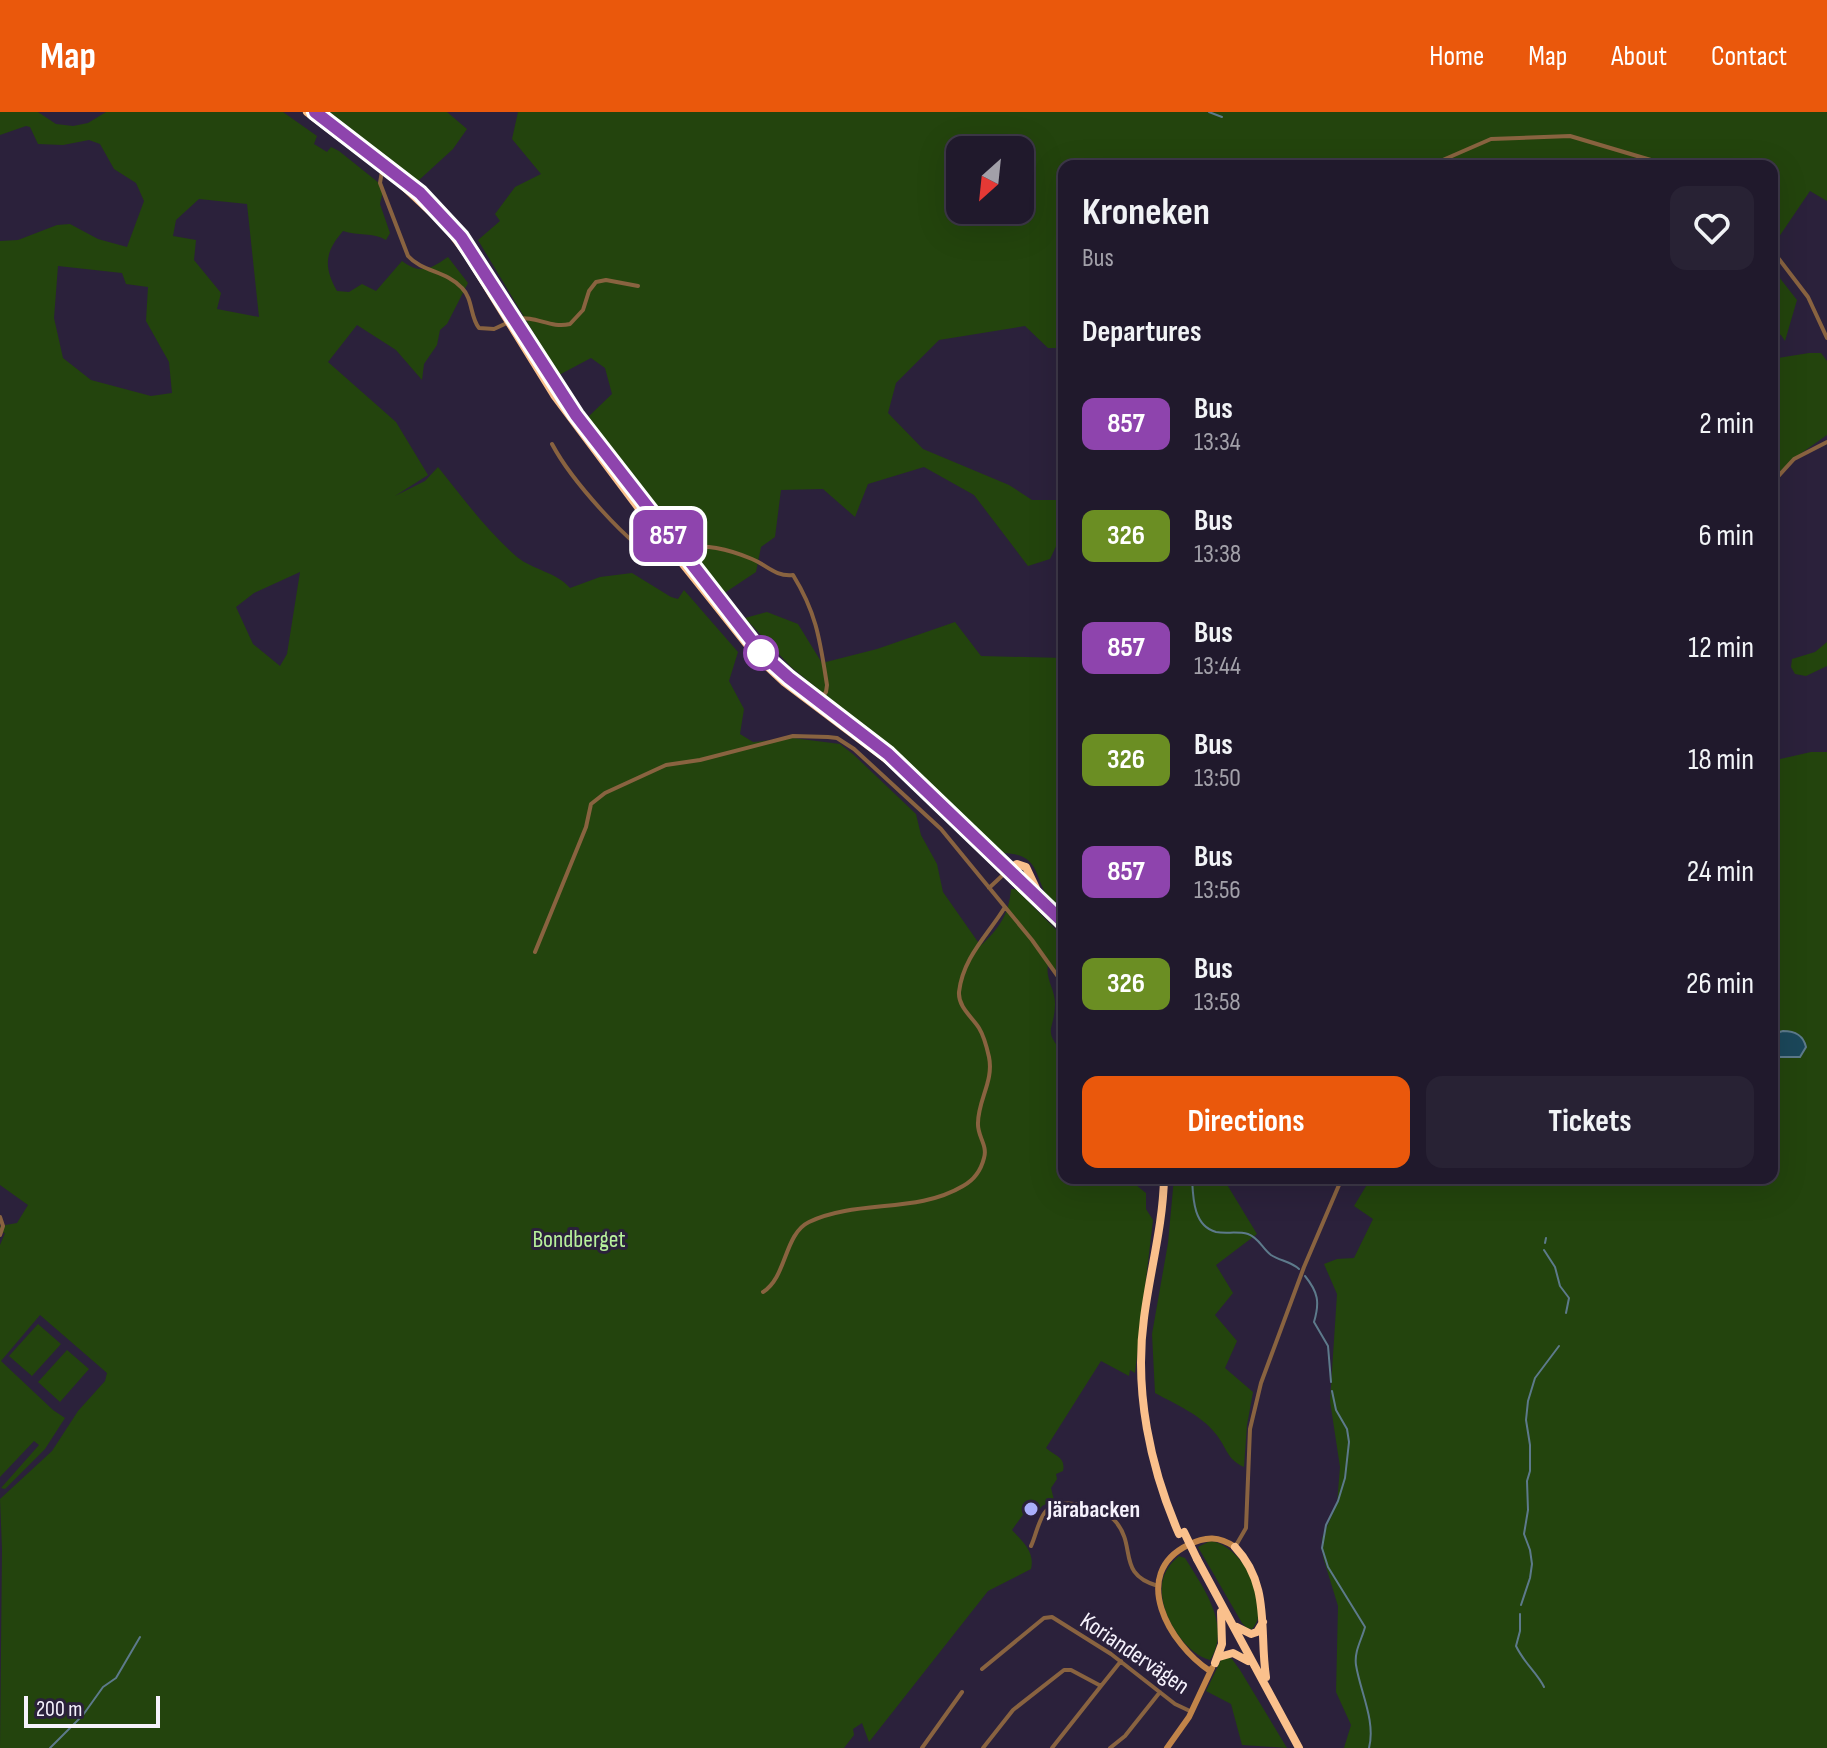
<!DOCTYPE html>
<meta charset="utf-8">
<style>
body{margin:0;font-family:"Sofia Sans Condensed",sans-serif;background:#282234;color:#f1f3f6;height:100vh;display:flex;flex-direction:column;font-size:30px;white-space:nowrap}
*{box-sizing:border-box;margin:0}
p{font-size:26px;color:#a2a0a9}
.icon{flex:none;width:44px;height:44px;fill:none;stroke:currentColor;stroke-width:2;stroke-linecap:round;stroke-linejoin:round}
.map{position:relative;flex:1;overflow:hidden}
.details{position:absolute;left:1058px;top:48px;width:720px;height:1024px;display:flex;flex-direction:column;background:#20192c;border-radius:16px;box-shadow:0 8px 32px #0002,0 0 0 2px #3d3848}
.details>*{flex:none}
.badge{padding:0 16px;border-radius:12px;font-size:28px;line-height:52px}
.needle{width:52px;rotate:207deg}
.buttons{position:absolute;left:946px;top:24px;display:grid;gap:16px}
.buttons a{display:grid;place-items:center;width:88px;height:88px;border-radius:16px;background:#20192c;box-shadow:0 8px 32px #0002,0 0 0 2px #3d3848;font-size:40px}
.scale{position:absolute;left:24px;bottom:20px;width:136px;box-sizing:border-box;padding-left:8px;border:4px solid #f6f2fd;border-top:0;font-size:22px;line-height:28px;white-space:nowrap;color:#f6f2fd;-webkit-text-stroke:6px #2b213b;paint-order:stroke}
.map>.badge{position:absolute;translate:-50% -50%;box-shadow:0 0 0 4px #fff}
h2{padding:0 24px;font-size:30px;line-height:72px}
.round{display:grid;place-items:center;flex:none;width:84px;height:84px;border-radius:16px;background:#282234}
.summary{display:flex;align-items:center;justify-content:space-between;height:136px;padding:0 24px}
h1{font-size:38px;font-weight:700;line-height:60px}
.button{display:flex;gap:16px;margin-top:auto;padding:16px 24px}
.button a{flex:1;height:92px;border-radius:16px;background:#ea580c;color:#fff;font-size:32px;font-weight:700;line-height:92px;text-align:center}
.button a+a{background:#282234;color:#f1f3f6}
ul{padding:0;list-style:none}
li{display:flex;align-items:center;gap:24px;height:112px;padding:0 24px}
li div{flex:1}
li b{display:block;font-size:30px}
li em{font-style:normal}
li .badge{min-width:88px;font-weight:700;text-align:center}
header{display:flex;align-items:center;gap:48px;box-sizing:border-box;height:112px;padding:0 40px;background:#ea580c;color:#fff}
header strong{font-size:38px}
nav{display:flex;gap:44px;margin-inline-start:auto;font-size:28px}
.map>svg:first-child{display:block}
</style>
<header>
<strong>Map</strong>
<nav><a>Home</a><a>Map</a><a>About</a><a>Contact</a></nav>
</header>
<div class="map">
<svg width="1827" height="1636" viewBox="0 0 1827 1636">
<rect width="100%" height="100%" fill="#2b213b"/>
<path fill="#23440d" fill-rule="evenodd" d="M0,0H38L56,12L73,14L88,11L106,0H283L317,24L314,32L327,40L331,35L339,39L384,75L380,92L390,121L386,128C373,120 358,124 343,119C325,140 323,154 337,179L349,180L362,172L376,179L402,149C421,163 430,157 448,145L468,171L447,212L440,218L437,233L424,252L422,268L396,238L357,213L328,250L396,310L428,363L395,384L425,369L438,355C463,386 487,419 517,445C533,458 556,460 570,476L600,465L632,461L671,485L678,487L684,478L738,540L729,569L744,597L740,622L753,630L793,626L840,632L854,643L916,702L921,723L937,752L943,780L978,830V836C997,819 1009,804 1011,777H1016L1064,826V854L1058,859L1048,853C1045,867 1056,879 1055,893C1054,920 1042,917 1064,942V1066H1127L1146,1081V1097L1153,1108L1135,1261L1130,1258L1129,1264L1101,1249L1046,1336C1055,1344 1066,1345 1063,1359L1056,1362L1057,1367L1051,1376L1054,1388L1042,1394L1036,1403L1031,1396L1027,1397L1012,1418C1023,1430 1035,1440 1031,1457L988,1479L869,1630L862,1611L853,1617L854,1623L844,1636H0L2,1437L0,1387L52,1339L78,1299L105,1269L107,1261L40,1203L1,1249L53,1298L65,1306L45,1337L5,1377L1,1376L39,1333L34,1329L0,1365V1133L5,1121L0,1120V1114L17,1111L28,1093L0,1073V129L18,128L57,113L70,112L98,127L127,135L144,89L136,71L114,57L100,32L89,28L63,33L38,32L30,15L26,14L0,23ZM199,87L247,92L259,205L217,197L221,181L194,148L196,128L173,124L176,108ZM58,154L122,161L126,172L148,175L146,209L169,250L172,281L151,284L91,268L63,246L54,206ZM300,460L287,542L280,554L253,532L236,495L254,481Z
M329,0H447L467,17L453,37L418,69Z
M518,0H1827V89L1810,79L1772,135V54H1064V236H1048L1025,214L939,228L896,271L888,301L923,337L1009,373L1032,388H1064V418L1050,447L1028,454L974,383L924,355L868,372L855,405L823,377L781,378L775,425L761,435L756,460L723,482L597,324L588,305L612,282L605,256L591,246L559,263L478,128L500,109L495,102L515,75L541,62L512,27ZM960,38H1020V98H960Z
M1772,156L1797,188L1785,229L1781,223L1772,219Z
M1809,241H1821L1827,249V323L1796,345L1772,366V247Z
M767,500L798,512L822,551L877,537L955,510L981,544L1064,546V802C1058,796 1049,790 1046,783C1034,758 1036,742 1003,741L895,640L791,555L745,506Z
M1827,530V554L1806,564L1795,562L1791,555L1792,547L1815,540Z
M1811,640H1827V1636H1344L1351,1613L1336,1580L1338,1494L1323,1445L1322,1426L1337,1392L1340,1355L1330,1289L1337,1182L1324,1152L1337,1147L1354,1146L1373,1107L1354,1094L1371,1066H1772V649Z
M1174,1066H1223L1257,1122L1216,1153L1233,1181L1215,1203L1237,1229L1225,1256L1253,1280L1247,1313L1244,1355C1226,1347 1227,1335 1215,1321C1201,1303 1175,1292 1155,1281L1152,1222L1168,1131Z
M38,1212L61,1232L32,1264L9,1244Z
M67,1238L89,1257L60,1290L38,1270Z
M1210,1429C1241,1432 1275,1492 1252,1517L1247,1516L1242,1511L1198,1435Z
M1179,1444L1185,1446C1203,1475 1232,1514 1210,1548C1186,1542 1164,1507 1162,1483C1160,1466 1167,1454 1179,1444Z
M1227,1545L1232,1547L1240,1558L1287,1636L1242,1633L1231,1592L1206,1579L1221,1548Z"/>
<path fill="#1b475a" stroke="#5d7a8b" stroke-width="2" d="M1783,919C1794,919 1803,922 1806,935L1800,945H1776L1772,942V922Z"/>
<g fill="none" stroke-linecap="round" stroke-linejoin="round">
<path stroke="#5d7a8b" stroke-width="2" d="M1209,0L1222,5
M1192,1066C1193,1085 1193,1114 1216,1120C1226,1122 1237,1119 1248,1122C1259,1126 1262,1136 1271,1143C1280,1149 1290,1149 1299,1157
M1545,1131L1546,1126
M1544,1138L1555,1155L1560,1174L1569,1186L1566,1201
M1305,1164C1318,1180 1320,1190 1314,1210L1328,1234L1331,1270
M1332,1279L1336,1298L1347,1317L1349,1330L1345,1366L1338,1389L1326,1413L1322,1436L1328,1455L1365,1515C1362,1527 1354,1539 1356,1553C1360,1579 1376,1609 1369,1636
M1521,1493L1530,1466L1532,1452L1530,1438L1524,1422L1528,1398L1527,1369L1530,1359V1333L1526,1308L1528,1289L1535,1266L1559,1234
M1520,1502V1519L1516,1534C1524,1551 1538,1562 1544,1575
M50,1636L83,1603L103,1575L116,1566L140,1525"/>
<path stroke="#896340" stroke-width="4" d="M1429,54L1491,27L1570,24L1671,54
M382,59L380,71L408,144C422,160 447,159 462,176C473,187 470,205 479,216L494,217L509,210
M1772,138L1808,185L1827,226
M516,207C536,203 550,217 570,212L583,198L589,179L596,170L606,168L638,174
M552,332C570,366 629,435 664,451L675,446
M1772,371L1794,347L1827,330
M682,440C699,428 733,439 752,447C767,453 775,465 793,463C817,502 820,529 827,573L826,580L819,589
M989,776L1004,762
M535,840L586,715L591,692L605,681L666,653L700,648L793,624L828,625L837,626L854,637L941,717L1032,828L1064,873
M0,1105L3,1114L0,1123
M763,1180C787,1165 784,1122 809,1110C858,1087 916,1102 963,1074C974,1068 981,1058 984,1046C988,1033 977,1024 978,1011C978,988 994,969 989,945C987,936 984,924 979,916C972,905 958,895 959,880C963,845 988,823 1005,795
M1031,1434C1036,1424 1038,1408 1046,1399C1060,1383 1104,1395 1116,1410C1137,1435 1116,1462 1158,1474
M1235,1435L1246,1416L1250,1317L1261,1271L1304,1155L1342,1066
M982,1557L1044,1506L1052,1505L1111,1542L1175,1592L1192,1600
M1101,1574L1121,1549
M922,1636L962,1580
M983,1636L1013,1598L1064,1558H1071L1101,1574L1052,1636
M1110,1636L1125,1624L1160,1580"/>
<path stroke="#c18449" stroke-width="6" d="M1210,1559C1169,1532 1129,1462 1188,1433C1206,1424 1219,1424 1235,1435
M1167,1636L1189,1605L1212,1556"/>
<path stroke="#fac08c" stroke-width="8" d="M307,0L399,70L446,114L466,141L554,283L643,402L757,545L784,570L894,653L1064,818
M464,129L573,299
M617,358L753,532L789,566L843,607
M1009,757L1017,752L1026,755L1042,789
M1164,1066C1163,1113 1150,1159 1144,1206C1134,1279 1150,1355 1179,1422
M1235,1435C1271,1473 1259,1519 1266,1565
M1197,1447L1299,1636
M1237,1515L1251,1522L1257,1520L1263,1510
M1219,1545L1233,1541L1248,1549
M1215,1551L1222,1532L1221,1500"/>
<path stroke="#fac08c" stroke-width="8" d="M1184,1420L1197,1447"/>
</g>
<g fill="none" stroke-linecap="round" stroke-linejoin="round">
<defs>
<path id="line" d="M315,0L420,81L461,125L576,303L762,542L789,566L888,642L1064,811"/>
</defs>
<use href="#line" stroke="#fff" stroke-width="18"/>
<use href="#line" stroke="#8e44ad" stroke-width="12"/>
</g>
<circle fill="#fff" stroke="#8e44ad" stroke-width="4" cx="761" cy="541" r="16"/>
<circle fill="#aaaffb" stroke="#2b213b" stroke-width="3" cx="1031" cy="1397" r="8"/>
<g text-anchor="middle" stroke-width="6" stroke-linejoin="round" paint-order="stroke">
<g font-size="24" fill="#b8f29c" stroke="#2b213b">
<text x="579" y="1135">Bondberget</text>
</g>
<g font-size="24" font-weight="bold" fill="#f6f2fd" stroke="#2b213b" text-anchor="start">
<text x="1047" y="1405">Järabacken</text>
</g>
<g font-size="24" fill="#f6f2fd" stroke="#2b213b">
<text transform="translate(1135 1541) rotate(34)" y="8">Koriandervägen</text>
</g>
</g>
</svg>
<div class="buttons">
<a><svg class="needle" viewBox="-14 -14 28 28"><path d="M0-13l5 13h-10z" fill="#e53935"/><path d="M0 13l5-13h-10z" fill="#a2a0a9"/></svg></a>
</div>
<div class="scale">200 m</div>
<b class="badge" style="left:668px;top:424px;background:#8e44ad;color:#fff">857</b>
<section class="details">
<div class="summary"><div><h1>Kroneken</h1><p>Bus</p></div><a class="round"><svg class="icon" aria-label="heart" viewBox="0 0 24 24"><path d="M12 20l-8-8c-3-5 5-10 8-4 3-6 11-1 8 4z"/></svg></a></div>
<h2>Departures</h2>
<ul>
<li><span class="badge" style="background:#8e44ad;color:#fff">857</span><div><b>Bus</b><p>13:34</p></div><em>2 min</em></li>
<li><span class="badge" style="background:#6b8e23;color:#fff">326</span><div><b>Bus</b><p>13:38</p></div><em>6 min</em></li>
<li><span class="badge" style="background:#8e44ad;color:#fff">857</span><div><b>Bus</b><p>13:44</p></div><em>12 min</em></li>
<li><span class="badge" style="background:#6b8e23;color:#fff">326</span><div><b>Bus</b><p>13:50</p></div><em>18 min</em></li>
<li><span class="badge" style="background:#8e44ad;color:#fff">857</span><div><b>Bus</b><p>13:56</p></div><em>24 min</em></li>
<li><span class="badge" style="background:#6b8e23;color:#fff">326</span><div><b>Bus</b><p>13:58</p></div><em>26 min</em></li>
</ul>
<div class="button"><a>Directions</a><a>Tickets</a></div>
</section>
</div>
